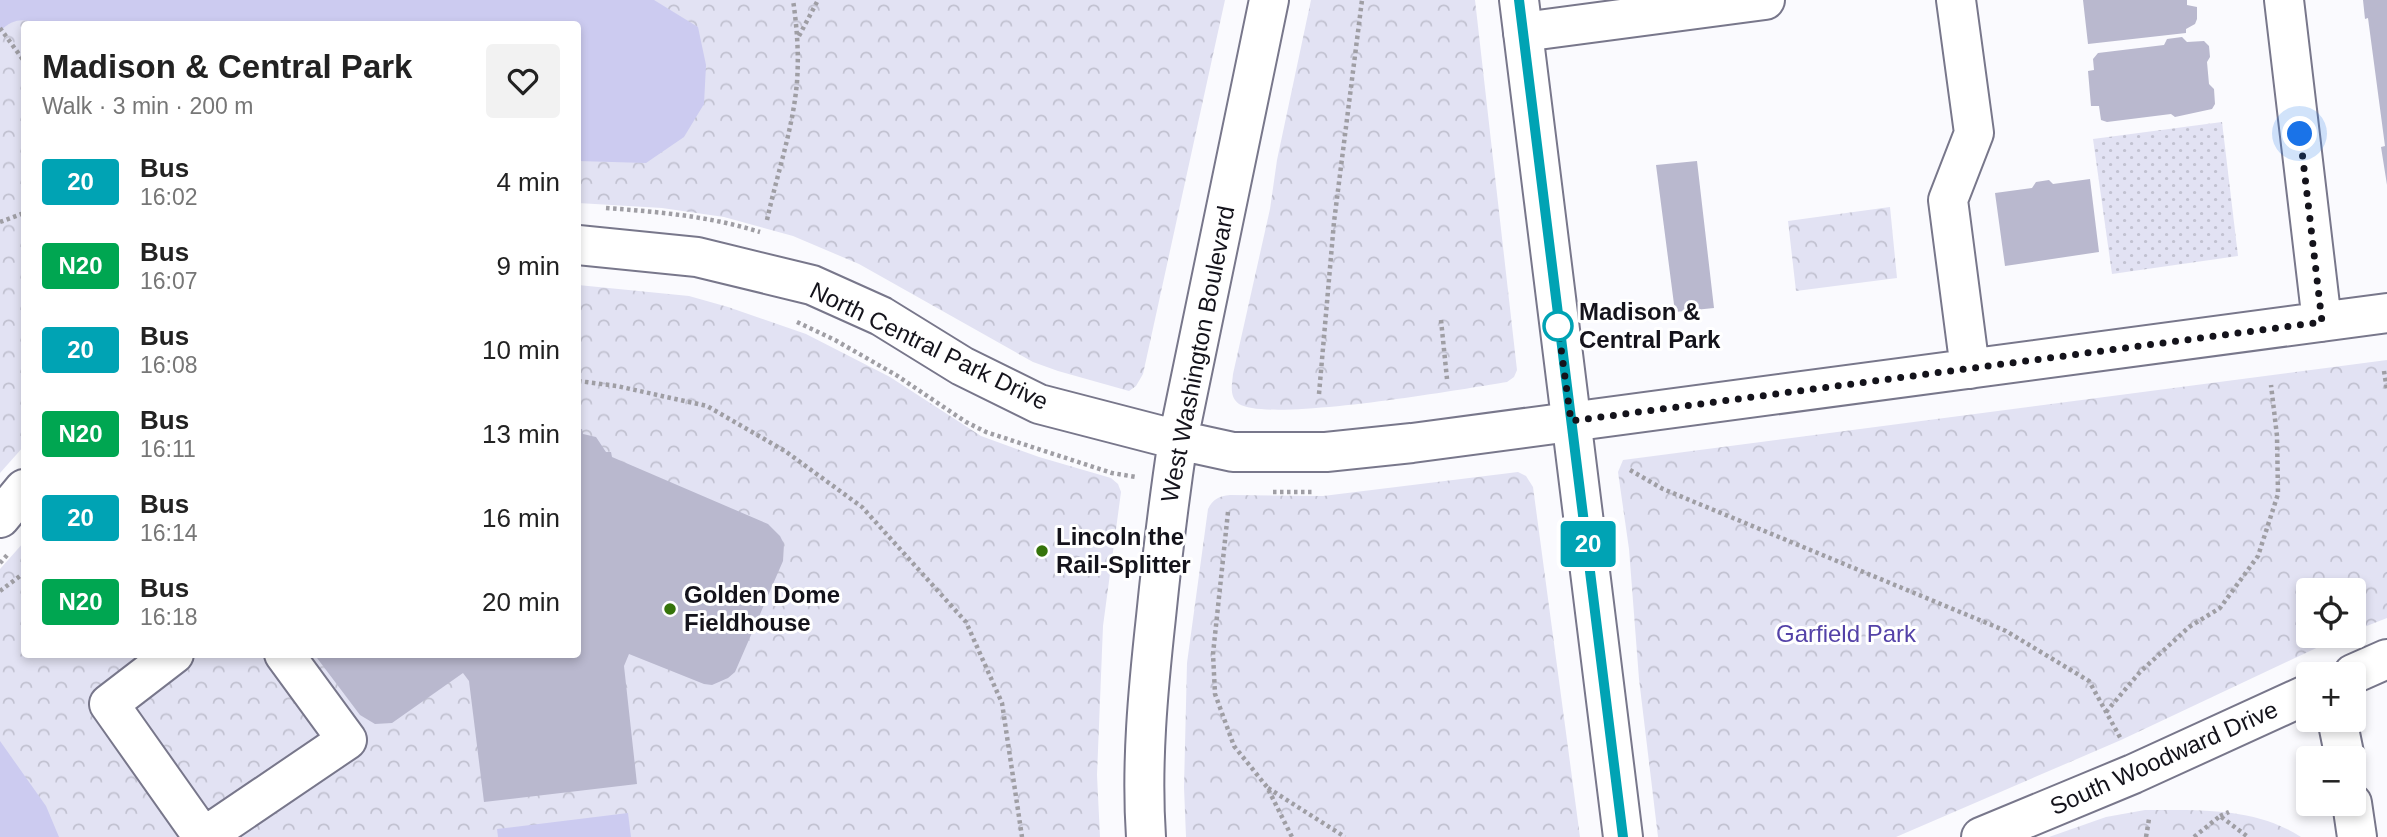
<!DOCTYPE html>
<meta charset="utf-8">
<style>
body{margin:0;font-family:Helvetica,sans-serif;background:#f2f2f2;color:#222;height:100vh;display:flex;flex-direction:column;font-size:26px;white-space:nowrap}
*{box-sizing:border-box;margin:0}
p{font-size:23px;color:#767676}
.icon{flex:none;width:38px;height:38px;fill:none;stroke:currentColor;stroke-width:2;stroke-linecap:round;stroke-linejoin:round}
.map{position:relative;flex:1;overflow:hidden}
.details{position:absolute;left:21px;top:21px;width:560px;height:637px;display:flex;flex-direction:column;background:#fff;border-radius:7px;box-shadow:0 4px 10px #0003}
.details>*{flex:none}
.badge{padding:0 14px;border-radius:5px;font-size:24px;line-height:46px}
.controls{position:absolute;left:2296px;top:578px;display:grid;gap:14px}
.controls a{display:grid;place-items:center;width:70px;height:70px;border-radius:7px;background:#fff;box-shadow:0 4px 10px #0003;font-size:35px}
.you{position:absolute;width:35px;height:35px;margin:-18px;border:5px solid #fff;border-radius:50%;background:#1a73e8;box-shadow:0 0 0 10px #1a73e833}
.map>.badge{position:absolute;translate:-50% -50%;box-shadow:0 0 0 4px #fff}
.round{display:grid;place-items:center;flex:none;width:74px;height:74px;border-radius:7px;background:#f2f2f2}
.summary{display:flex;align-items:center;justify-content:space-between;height:119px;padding:0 21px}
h1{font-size:33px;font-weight:700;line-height:52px}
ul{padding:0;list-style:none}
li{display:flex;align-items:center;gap:21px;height:84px;padding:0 21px}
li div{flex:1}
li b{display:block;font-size:26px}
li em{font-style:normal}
li .badge{min-width:77px;font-weight:700;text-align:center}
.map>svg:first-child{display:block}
</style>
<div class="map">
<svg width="2387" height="837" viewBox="0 0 2387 837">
<defs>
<pattern id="grass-dots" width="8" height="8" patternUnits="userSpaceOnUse" patternTransform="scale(1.75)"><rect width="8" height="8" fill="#e2e2f3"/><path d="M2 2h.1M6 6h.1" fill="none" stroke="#c1c1d0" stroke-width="1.8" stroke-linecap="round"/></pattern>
<pattern id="park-crowns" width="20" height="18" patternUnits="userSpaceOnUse" patternTransform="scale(1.75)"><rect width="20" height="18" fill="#e2e2f3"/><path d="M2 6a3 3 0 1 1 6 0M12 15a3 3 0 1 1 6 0" fill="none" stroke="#c1c1d0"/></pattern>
</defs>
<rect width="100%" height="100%" fill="#fafafe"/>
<path fill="url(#grass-dots)" d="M2222,122L2238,256L2112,274L2093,139Z"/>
<path fill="url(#park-crowns)" d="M0,0H1225L1143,374L1136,386L1129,391L1058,371L1033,362L859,264L793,236L724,217L662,208L578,203V24H24V446L0,473Z
M1311,0H1475L1517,370L1514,377L1507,382C1463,389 1270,423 1239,404C1229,397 1232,385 1233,374L1270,209L1277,160Z
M1890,207L1897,278L1796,291L1788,221Z
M578,285L689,296L728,307L806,334L890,377L981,436L1039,457L1111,478L1118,484L1121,492L1103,626L1097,775L1100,837H0V569L24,542V654H578Z
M2387,360V618L2354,631V590H2308V635H2344L2121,740L1896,837H1658L1639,679L1629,549L1618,472L1623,460Z
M1518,472L1526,476L1533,487L1580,837H1186L1184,787L1187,663L1208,509C1213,499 1219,496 1230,495L1323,496Z
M2145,810C2199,810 2255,807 2301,837H2049L2106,817Z"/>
<path fill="#cccbf0" d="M0,0H654L698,27L706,65L704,104L684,137L646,163L578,161V24H41C24,18 13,18 0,31Z
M0,741L46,806L59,837H0Z
M628,813L631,837H498L497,829Z"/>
<path fill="#b9b8ce" d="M2083,0H2187V5L2197,7V19L2195,24L2186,29V33L2088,44Z
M2363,0H2387V185L2381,147L2385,146L2368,18L2365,19Z
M2182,37L2187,42L2204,41L2209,46L2210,57L2207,62L2209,84L2214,89L2215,104L2212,109L2175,117L2171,114L2107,122L2101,120L2099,106H2091L2088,71L2094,70L2093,59L2098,53L2164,45L2167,39Z
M1697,161L1714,308L1675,312L1656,165Z
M2090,179L2099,252L2005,266L1995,193L2032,188L2036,182L2049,180L2053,184Z
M578,429H582L583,434L596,437L606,452H611L612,457L768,524L780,536L784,544L783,561L735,672L728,678L712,685L704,684L629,654L624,666L637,784L484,802L469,681L463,673L392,723L375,724L360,715L314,654H578Z"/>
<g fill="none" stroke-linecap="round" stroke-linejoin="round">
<defs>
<path id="minor" d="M1956,0L1974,133L1948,200L1970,369
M2284,0L2322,322
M1523,32L1765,0
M578,245L697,257L812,285L881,316L962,366L1039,404L1178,440L1233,452H1326L1412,443L2387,313
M0,518L24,489
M174,654L109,704L203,837
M2353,674L2387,659
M2337,719L2345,758
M2352,803L2357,837
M204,837L347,740L284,654
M1146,837C1141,764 1148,690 1156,617C1162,558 1169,499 1178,440L1269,0
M1981,837L2133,774L2308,694"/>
<path id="major" d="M1519,0L1623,837"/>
</defs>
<use href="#minor" stroke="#78778b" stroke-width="42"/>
<use href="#major" stroke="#78778b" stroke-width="42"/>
<path stroke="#9f9ea4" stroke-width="4.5" stroke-dasharray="3.5 3.5" stroke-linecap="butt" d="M0,28L24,61
M799,36L818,0
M606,208C659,212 709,216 760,232
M767,220C777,174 793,129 797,82C799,54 797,27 793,0
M0,222L24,213
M1441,320L1447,379
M797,322L835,340L896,375L966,422L986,432L1112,473L1136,477
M2384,371L2387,390
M578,381L617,386L707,406L785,451L862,507L966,622L1002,703L1022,837
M1319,394L1334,222L1362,0
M1630,470L1663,489L2006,631L2089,681L2121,739
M1273,492H1313
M1228,512L1213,654L1215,694L1234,746L1267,787L1292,837
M0,563L9,553
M0,591L24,573
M2106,712L2140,672L2189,627L2220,608L2258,556L2278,494L2277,436L2271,385
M1268,788L1345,837
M2220,816L2229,812
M2146,837L2149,819
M2194,837L2220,816L2248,837"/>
<use href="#minor" stroke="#fff" stroke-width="38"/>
<use href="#major" stroke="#fff" stroke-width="38"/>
</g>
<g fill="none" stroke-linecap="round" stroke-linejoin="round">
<defs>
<path id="line" d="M1519,0L1623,837"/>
</defs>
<use href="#line" stroke="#fff" stroke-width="16"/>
<use href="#line" stroke="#00a3b4" stroke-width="10"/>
<path stroke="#14131b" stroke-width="7" stroke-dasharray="0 12.6" d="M1558,326L1571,421L2322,322L2300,134"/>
</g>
<circle fill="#fff" stroke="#00a3b4" stroke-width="3.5" cx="1558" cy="326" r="14"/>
<g fill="#35730a" stroke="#fff" stroke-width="2.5">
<circle cx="1042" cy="551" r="7"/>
<circle cx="670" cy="609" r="7"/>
</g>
<g text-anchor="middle" stroke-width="6" stroke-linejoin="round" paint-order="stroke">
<g font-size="24" font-weight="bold" fill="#14131b" stroke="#fff" text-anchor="start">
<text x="1579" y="320">Madison &amp;<tspan x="1579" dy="28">Central Park</tspan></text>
</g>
<g font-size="24" fill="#14131b" stroke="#fff">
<text transform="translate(929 346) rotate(26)" y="8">North Central Park Drive</text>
<text transform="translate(1198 354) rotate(-79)" y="8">West Washington Boulevard</text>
<text transform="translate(2164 758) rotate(-24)" y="8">South Woodward Drive</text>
</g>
<g font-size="24" font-weight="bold" fill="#14131b" stroke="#fff" text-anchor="start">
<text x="1056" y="545">Lincoln the<tspan x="1056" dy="28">Rail-Splitter</tspan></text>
<text x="684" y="603">Golden Dome<tspan x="684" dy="28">Fieldhouse</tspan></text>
</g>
<g font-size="24" fill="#5442a8" stroke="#fff">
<text x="1846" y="642">Garfield Park</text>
</g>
</g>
</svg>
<div class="controls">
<a><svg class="icon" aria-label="locate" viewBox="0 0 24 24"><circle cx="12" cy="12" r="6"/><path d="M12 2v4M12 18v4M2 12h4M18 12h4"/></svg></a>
<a>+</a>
<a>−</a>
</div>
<div class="you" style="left:2300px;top:134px"></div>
<b class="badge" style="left:1588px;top:544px;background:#00a3b4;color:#fff">20</b>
<section class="details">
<div class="summary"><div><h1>Madison &amp; Central Park</h1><p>Walk · 3 min · 200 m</p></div><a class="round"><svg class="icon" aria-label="heart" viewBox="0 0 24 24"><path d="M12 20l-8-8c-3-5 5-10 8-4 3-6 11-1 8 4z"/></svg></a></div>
<ul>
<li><span class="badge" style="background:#00a3b4;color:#fff">20</span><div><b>Bus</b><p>16:02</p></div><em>4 min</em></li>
<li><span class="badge" style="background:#00a651;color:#fff">N20</span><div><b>Bus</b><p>16:07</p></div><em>9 min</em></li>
<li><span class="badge" style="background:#00a3b4;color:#fff">20</span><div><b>Bus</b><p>16:08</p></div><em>10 min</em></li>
<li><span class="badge" style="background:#00a651;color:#fff">N20</span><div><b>Bus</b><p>16:11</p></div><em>13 min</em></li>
<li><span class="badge" style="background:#00a3b4;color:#fff">20</span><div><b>Bus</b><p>16:14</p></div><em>16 min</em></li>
<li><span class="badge" style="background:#00a651;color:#fff">N20</span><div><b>Bus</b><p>16:18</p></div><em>20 min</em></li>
</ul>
</section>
</div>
